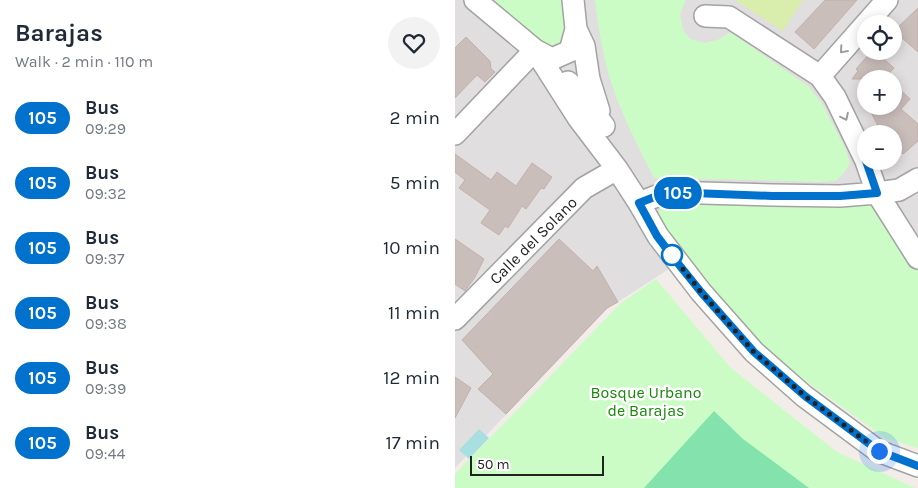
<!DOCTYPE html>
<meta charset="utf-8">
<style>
body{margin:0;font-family:Karla,sans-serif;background:#f2f2f3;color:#1f2937;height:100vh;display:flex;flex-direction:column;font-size:19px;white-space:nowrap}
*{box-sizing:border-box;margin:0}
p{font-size:16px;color:#747a83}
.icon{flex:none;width:28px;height:28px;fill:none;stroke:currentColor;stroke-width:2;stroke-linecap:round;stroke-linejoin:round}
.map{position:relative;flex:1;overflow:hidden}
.drawer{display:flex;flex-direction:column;background:#fff;width:455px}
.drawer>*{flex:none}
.badge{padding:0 10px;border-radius:16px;font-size:18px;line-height:32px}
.controls{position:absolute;left:402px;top:15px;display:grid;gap:10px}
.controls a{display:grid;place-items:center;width:45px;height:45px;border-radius:50%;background:#fff;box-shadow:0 2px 12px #0003;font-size:25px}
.scale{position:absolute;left:15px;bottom:12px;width:134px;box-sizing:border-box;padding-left:5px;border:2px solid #222;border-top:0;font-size:14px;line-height:18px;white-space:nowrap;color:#222;-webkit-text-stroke:4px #fff;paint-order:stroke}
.you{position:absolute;width:25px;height:25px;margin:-12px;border:4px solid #fff;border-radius:50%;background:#1a73e8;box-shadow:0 0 0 8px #1a73e833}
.map>.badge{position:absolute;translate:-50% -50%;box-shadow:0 0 0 2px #fff}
.round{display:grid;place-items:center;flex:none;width:52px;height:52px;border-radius:26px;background:#f2f2f3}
.headline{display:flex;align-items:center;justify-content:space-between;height:85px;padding:0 15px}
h1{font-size:24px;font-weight:700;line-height:38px}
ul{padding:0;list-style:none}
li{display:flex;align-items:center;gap:15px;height:65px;padding:0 15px}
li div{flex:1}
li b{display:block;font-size:19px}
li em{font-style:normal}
li .badge{min-width:55px;font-weight:700;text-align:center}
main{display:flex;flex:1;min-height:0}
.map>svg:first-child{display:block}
</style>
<main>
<section class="drawer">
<div class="headline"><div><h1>Barajas</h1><p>Walk · 2 min · 110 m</p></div><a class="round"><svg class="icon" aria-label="heart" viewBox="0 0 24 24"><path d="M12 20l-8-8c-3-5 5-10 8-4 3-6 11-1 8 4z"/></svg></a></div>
<ul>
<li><span class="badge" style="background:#0072ce;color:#fff">105</span><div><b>Bus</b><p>09:29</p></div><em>2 min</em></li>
<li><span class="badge" style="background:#0072ce;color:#fff">105</span><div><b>Bus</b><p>09:32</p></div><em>5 min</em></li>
<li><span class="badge" style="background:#0072ce;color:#fff">105</span><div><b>Bus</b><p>09:37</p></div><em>10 min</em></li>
<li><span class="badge" style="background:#0072ce;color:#fff">105</span><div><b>Bus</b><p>09:38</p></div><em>11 min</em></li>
<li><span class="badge" style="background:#0072ce;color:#fff">105</span><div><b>Bus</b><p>09:39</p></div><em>12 min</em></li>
<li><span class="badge" style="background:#0072ce;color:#fff">105</span><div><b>Bus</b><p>09:44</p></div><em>17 min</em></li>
</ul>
</section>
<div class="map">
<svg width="463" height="488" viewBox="0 0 463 488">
<rect width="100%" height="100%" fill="#f2ede8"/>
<path fill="#e0dedf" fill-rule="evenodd" d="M0,0H463V448L234,256L152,309L0,468ZM411,24H439V51H411ZM411,79H439V106H411ZM411,134H439V161H411Z"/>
<path fill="#d9edad" d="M280,0H348L328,31Z"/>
<path fill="#ccfcc5" d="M34,0H108L112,35L107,48L93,49Z
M140,0H231L225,14L228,30L235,39L251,43L265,39L275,32L353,86L366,102L391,150L395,163L389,173L381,181L364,182L300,180L199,178C183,146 166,114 155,79C148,55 143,26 140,0Z
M422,193L463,253V448L430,438L301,345L228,260L202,217L208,201Z
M201,279L275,367L382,452L460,488H0V474L165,304Z"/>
<path fill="#84e3ac" d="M259,411L288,439L354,488H189Z"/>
<path fill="#a8dfe1" d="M24,429L34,438L14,459L4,450Z"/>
<path fill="#cabebb" stroke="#c4b0aa" d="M370,0H402L359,49L340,32Z
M463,8V52L439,31Z
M11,37L35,61L36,69L40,72L30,82L22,75L0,98V48Z
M417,51H420L439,68L429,79H397L403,71L401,69Z
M439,84L455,99L446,109L463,124V141L448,154L439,144V134H429L424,128L413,106H439Z
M0,154L36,180L42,172L61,186L77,163L97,177L89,189L86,188L71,209L67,206L53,228L50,226L44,235L26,223L35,210L4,188L10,180L0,172Z
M0,239L29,259L20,277L10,291L0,284Z
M104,239L138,271L142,266L163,302L152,308L51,414L23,389L38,374L7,340Z
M0,377L16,388L0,418Z"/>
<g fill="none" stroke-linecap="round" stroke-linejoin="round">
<defs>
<path id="minor" d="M20,0L80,50L89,59
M118,0L121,29L129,46L134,79L144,111
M250,16L274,17L365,76L380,97L411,161
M80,50L124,119L162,169L184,203L203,236L246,292L299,352L349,396L423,451L463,466
M80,50L97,59L115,51L121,29
M365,76L432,0
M113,82L121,90L149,126
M0,134L80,50
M411,161L422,193L463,258
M184,203L212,192L317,195L385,196L422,193L444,190L463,179
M0,319L129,188L162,169"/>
</defs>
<use href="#minor" stroke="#a3a3a3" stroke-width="24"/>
<use href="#minor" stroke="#fff" stroke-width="21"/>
</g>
<defs><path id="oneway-chevron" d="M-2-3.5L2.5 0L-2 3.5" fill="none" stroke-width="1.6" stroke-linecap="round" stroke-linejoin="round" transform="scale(1.25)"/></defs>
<g stroke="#9c9c9c">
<use href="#oneway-chevron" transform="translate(388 50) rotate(131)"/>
<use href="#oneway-chevron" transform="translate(390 117) rotate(64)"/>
</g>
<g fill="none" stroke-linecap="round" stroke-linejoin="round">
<defs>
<path id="line" d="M411,161L422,193L385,196H317L212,192L184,203L202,236L217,256L246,292L299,352L350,396L424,451L463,466"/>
</defs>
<use href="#line" stroke="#fff" stroke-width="11"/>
<use href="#line" stroke="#0072ce" stroke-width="8"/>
<path stroke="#222" stroke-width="5" stroke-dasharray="0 9" d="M217,255L246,292L299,352L350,396L424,451"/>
</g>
<circle fill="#fff" stroke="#0072ce" stroke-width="2.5" cx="217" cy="255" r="10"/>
<g text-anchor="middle" stroke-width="5" stroke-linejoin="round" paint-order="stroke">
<g font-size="16" fill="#222" stroke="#fff">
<text transform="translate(78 240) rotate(-45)" y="6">Calle del Solano</text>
</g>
<g font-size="16" fill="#178708" stroke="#fff">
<text x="191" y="398">Bosque Urbano<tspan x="191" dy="18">de Barajas</tspan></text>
</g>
</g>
</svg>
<div class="controls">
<a><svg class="icon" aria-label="locate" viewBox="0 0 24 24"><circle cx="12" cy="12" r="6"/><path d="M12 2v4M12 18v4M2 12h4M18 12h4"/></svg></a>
<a>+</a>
<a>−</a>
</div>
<div class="scale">50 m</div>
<div class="you" style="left:424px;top:451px"></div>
<b class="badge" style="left:223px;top:193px;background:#0072ce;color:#fff">105</b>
</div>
</main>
